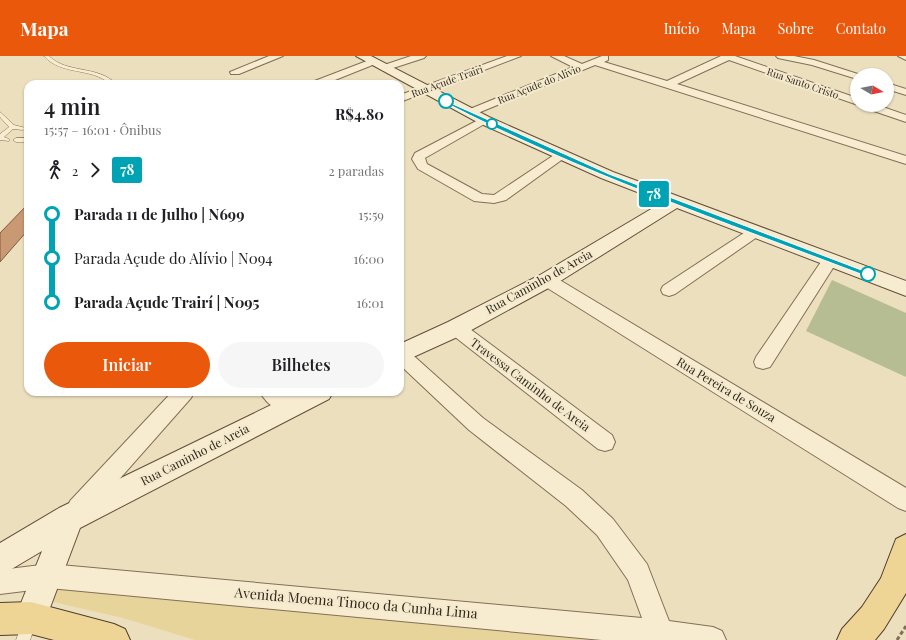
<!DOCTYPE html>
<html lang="pt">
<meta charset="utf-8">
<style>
body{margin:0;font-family:"Playfair Display",serif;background:#f6f6f6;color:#202124;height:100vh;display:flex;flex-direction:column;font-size:15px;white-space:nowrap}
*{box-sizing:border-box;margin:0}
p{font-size:13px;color:#757577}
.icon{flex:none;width:22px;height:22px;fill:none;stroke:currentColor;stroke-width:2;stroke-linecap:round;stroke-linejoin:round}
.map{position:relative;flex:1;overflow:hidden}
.side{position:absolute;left:24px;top:24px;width:380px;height:316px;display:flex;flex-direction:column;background:#fff;border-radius:12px;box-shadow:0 1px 3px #0004}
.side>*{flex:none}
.badge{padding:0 8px;border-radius:3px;font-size:14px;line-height:26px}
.needle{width:26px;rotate:100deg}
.fabs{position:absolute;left:850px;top:12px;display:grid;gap:8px}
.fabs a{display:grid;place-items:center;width:44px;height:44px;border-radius:50%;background:#fff;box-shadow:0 1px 3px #0004;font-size:20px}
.map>.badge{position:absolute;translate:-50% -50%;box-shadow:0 0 0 2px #fff}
.legs{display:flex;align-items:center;gap:6px;height:44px;padding:0 20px;font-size:13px}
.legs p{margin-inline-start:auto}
.summary{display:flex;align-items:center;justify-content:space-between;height:68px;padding:0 20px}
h1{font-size:22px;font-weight:600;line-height:30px}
.action{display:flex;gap:8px;margin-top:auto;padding:8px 20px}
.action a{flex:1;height:46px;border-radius:24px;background:#ea580c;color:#fff;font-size:16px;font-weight:600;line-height:46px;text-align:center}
.action a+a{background:#f6f6f6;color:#202124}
ul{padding:0 20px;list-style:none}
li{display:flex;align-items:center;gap:14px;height:44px;font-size:15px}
li i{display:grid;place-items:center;width:6px;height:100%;margin:0 5px;background:currentColor}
li i::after{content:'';width:10px;height:10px;margin:-5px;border:3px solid;border-radius:50%;background:#fff}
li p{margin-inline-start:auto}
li:first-child i{background:linear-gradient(#0000 50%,currentColor 0)}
li:last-child i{background:linear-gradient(currentColor 50%,#0000 0)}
header{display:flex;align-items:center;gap:24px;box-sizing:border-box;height:56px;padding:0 20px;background:#ea580c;color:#fff}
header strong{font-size:19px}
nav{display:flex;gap:22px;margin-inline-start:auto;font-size:14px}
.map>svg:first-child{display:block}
</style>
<header>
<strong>Mapa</strong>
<nav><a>Início</a><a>Mapa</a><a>Sobre</a><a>Contato</a></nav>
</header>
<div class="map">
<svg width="906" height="584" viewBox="0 0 906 584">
<rect width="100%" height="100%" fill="#ecdfbe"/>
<path fill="#e7d49b" d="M57,533L658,584H195L123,562L49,545Z"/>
<path fill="#b7bd92" d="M832,224L906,257V321L806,275Z"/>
<path fill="#c99974" stroke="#815a3e" d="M28,148V174L0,206V177Z"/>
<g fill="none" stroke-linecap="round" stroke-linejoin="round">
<defs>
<path id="lane" d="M44,0H49C67,18 98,9 116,28H110C92,11 61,20 44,0Z
M0,56L14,69L26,72L23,74L13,73L4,81L9,83V85L0,84V78L9,71L0,61Z
M28,82V86H16L13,84L16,82Z
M29,560L34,562L36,567L30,584H16L24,562Z"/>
<path id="street" d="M269,0H283L239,18H231L230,16Z
M411,0H426L424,2L387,14L384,15L379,12L381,10Z
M507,0H521L400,46V39Z
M551,0H564L582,8L602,0H608V4L604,6L667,25L721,0H735L857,42L858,49L729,4L677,28L906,100V108L595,9L473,59L469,60L463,57L465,55L573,11Z
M776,0H794L814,4L861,19H857V23L812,9L778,2Z
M898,0H906V4Z
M372,3L375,4L377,6L375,8L325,28H311L312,26Z
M887,27L906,33V39L887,33Z
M861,49H877L906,59V66L862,51Z
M484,61L490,64L488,66L425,102L427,108L482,138L494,139L557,97L561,96L567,100L506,144L494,147L474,145L418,113L412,103L415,97Z
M755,171L760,173L762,176L760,179L675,238L669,240L663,238L661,234L663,230L750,173Z
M830,199L835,200L838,204L770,311L763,313L756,311L754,306L756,301L825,200Z
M547,218L553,220L906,432V455L898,452L541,228L539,224L541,220Z
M456,265L462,267L612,379L615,386L612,393L605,395L598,393L450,277L447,272L450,267Z
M400,291L406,293L483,362L582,434L613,463L647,508L669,565L713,571L722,575L726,584H602L49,532L0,538V514L49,508L642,562L628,524L597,479L566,450L469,374L400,309Z
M172,336H194L191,342L86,461L78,464L70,461L67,453L70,445Z
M260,336C277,336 292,334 300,351L297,357C284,362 266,348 260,336Z"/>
<path id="secondary" d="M356,0H371L489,61L613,116L906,225V240L677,152L554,229L464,278L400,307V288L448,266L540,219L663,146L601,122L479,67Z
M298,336H333L329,343L80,472L42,573L31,578L20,573L15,562L42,495L10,514L0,519V487L59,452Z"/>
<path id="primary" d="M906,478V537L884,573L875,584H837L842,573L862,551L881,522L896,483Z
M31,546L114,568L125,573L130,584H54L31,578L0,579V547Z"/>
</defs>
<use href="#lane" stroke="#836f57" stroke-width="1"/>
<use href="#street" stroke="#836f57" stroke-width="2"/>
<use href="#secondary" stroke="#64503b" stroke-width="2"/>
<use href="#primary" stroke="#503e2c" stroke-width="2"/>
<path stroke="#836f57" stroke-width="3" stroke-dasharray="4 2.5" stroke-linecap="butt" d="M897,584L906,570"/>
<use href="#lane" fill="#f7ecd0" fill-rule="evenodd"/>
<use href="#street" fill="#f7ecd0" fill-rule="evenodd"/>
<use href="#secondary" fill="#f7ecd0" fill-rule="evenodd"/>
<use href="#primary" fill="#efd595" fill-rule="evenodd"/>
</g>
<path fill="#00a3b4" stroke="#fff" d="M444,44L609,118L872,218L866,220C724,166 579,116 444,46Z"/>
<g fill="#fff" stroke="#00a3b4" stroke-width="2">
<circle cx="446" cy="45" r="7"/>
<circle cx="492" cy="68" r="5"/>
<circle cx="868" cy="218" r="7"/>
</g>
<g text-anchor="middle" stroke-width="4" stroke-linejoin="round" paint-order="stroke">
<g font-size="10" fill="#33271c" stroke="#f3e9cd">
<text transform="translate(447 25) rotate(-20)" y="4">Rua Açude Trairi</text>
<text transform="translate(803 27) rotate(19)" y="4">Rua Santo Cristo</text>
<text transform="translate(539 28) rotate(-22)" y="4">Rua Açude do Alivio</text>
</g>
<g font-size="12" fill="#33271c" stroke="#f3e9cd">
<text transform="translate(539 226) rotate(-29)" y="4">Rua Caminho de Areia</text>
<text transform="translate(530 329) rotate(37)" y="4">Travessa Caminho de Areia</text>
<text transform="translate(726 334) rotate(31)" y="4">Rua Pereira de Souza</text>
<text transform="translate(195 399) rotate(-27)" y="4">Rua Caminho de Areia</text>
</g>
<g font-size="14" fill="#33271c" stroke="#f3e9cd">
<text transform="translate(356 547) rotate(5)" y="5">Avenida Moema Tinoco da Cunha Lima</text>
</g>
</g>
</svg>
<div class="fabs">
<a><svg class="needle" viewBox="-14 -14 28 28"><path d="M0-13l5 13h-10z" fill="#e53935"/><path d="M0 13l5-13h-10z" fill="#757577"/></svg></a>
</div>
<b class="badge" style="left:654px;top:138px;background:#00a3b4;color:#fff">78</b>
<section class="side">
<div class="summary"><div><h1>4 min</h1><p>15:57 – 16:01 · Ônibus</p></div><b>R$4.80</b></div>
<div class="legs"><svg class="icon" aria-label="walk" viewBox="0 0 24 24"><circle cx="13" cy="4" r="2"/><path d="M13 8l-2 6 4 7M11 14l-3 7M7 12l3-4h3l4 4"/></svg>2<svg class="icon" aria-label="forward" viewBox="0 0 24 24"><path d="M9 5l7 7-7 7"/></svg><b class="badge" style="background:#00a3b4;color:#fff">78</b><p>2 paradas</p></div>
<ul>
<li><i style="color:#00a3b4"></i><b>Parada 11 de Julho | N699</b><p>15:59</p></li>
<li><i style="color:#00a3b4"></i><span>Parada Açude do Alívio | N094</span><p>16:00</p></li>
<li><i style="color:#00a3b4"></i><b>Parada Açude Trairí | N095</b><p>16:01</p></li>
</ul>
<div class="action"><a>Iniciar</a><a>Bilhetes</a></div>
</section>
</div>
